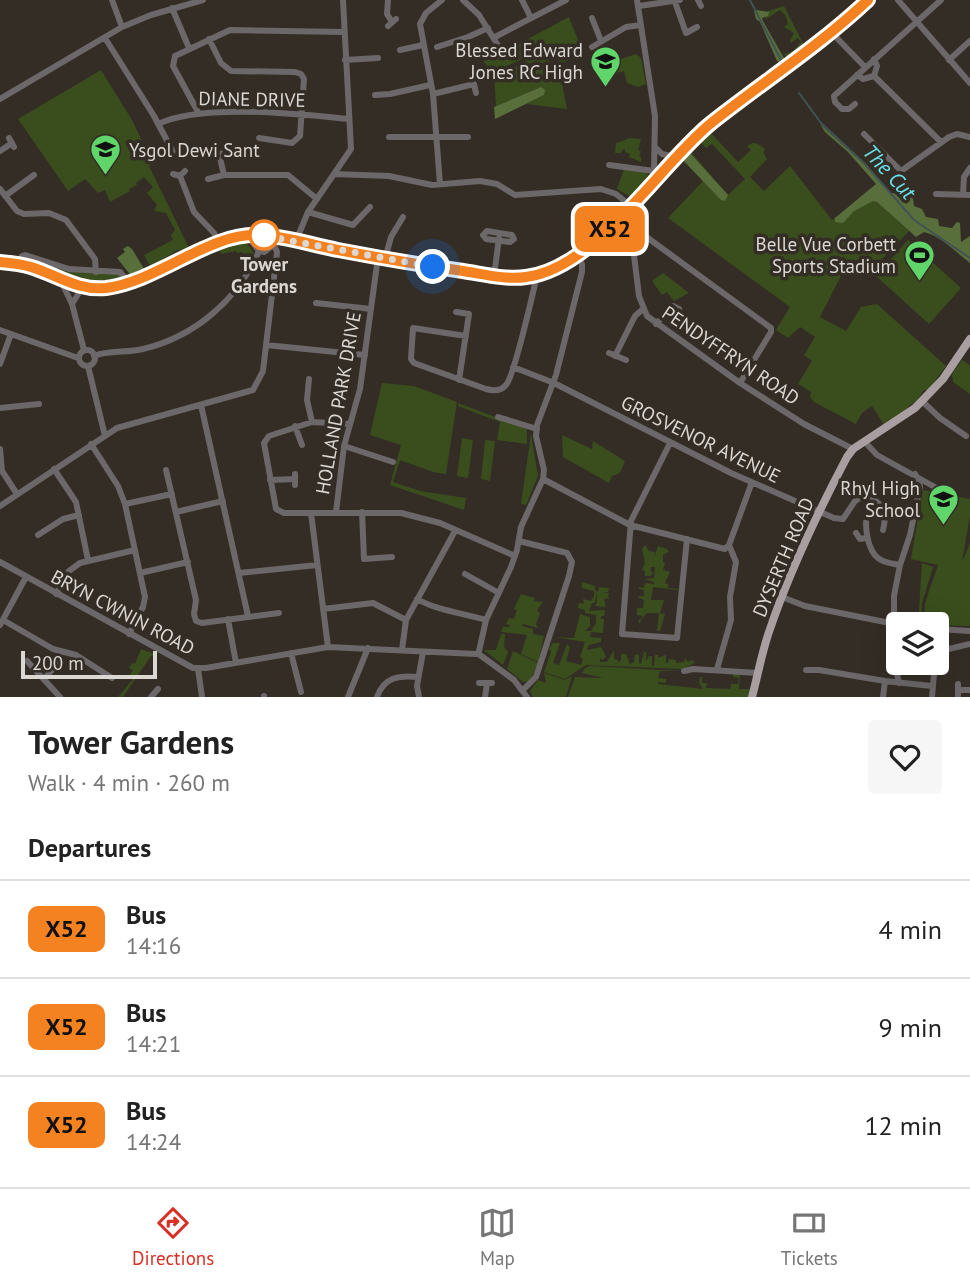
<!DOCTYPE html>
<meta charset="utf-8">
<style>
body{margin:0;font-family:"PT Sans",sans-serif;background:#f6f6f6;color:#222;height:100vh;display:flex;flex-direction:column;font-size:26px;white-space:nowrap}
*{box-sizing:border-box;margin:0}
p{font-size:23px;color:#767676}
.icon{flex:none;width:38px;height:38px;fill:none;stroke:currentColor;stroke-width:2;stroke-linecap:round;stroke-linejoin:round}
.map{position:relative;height:697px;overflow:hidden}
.sheet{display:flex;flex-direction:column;background:#fff;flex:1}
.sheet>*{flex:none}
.badge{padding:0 14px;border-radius:10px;font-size:24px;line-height:46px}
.buttons{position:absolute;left:886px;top:612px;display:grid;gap:14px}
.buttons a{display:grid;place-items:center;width:63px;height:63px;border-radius:7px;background:#fff;box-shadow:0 7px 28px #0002;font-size:35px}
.scale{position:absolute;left:21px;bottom:18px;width:136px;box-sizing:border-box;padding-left:7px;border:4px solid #dbd7d2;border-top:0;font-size:19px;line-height:24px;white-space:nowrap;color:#dbd7d2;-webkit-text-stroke:5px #342d26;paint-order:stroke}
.you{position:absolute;width:35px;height:35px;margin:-18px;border:5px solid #fff;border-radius:50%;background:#1a73e8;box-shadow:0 0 0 10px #1a73e833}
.map>.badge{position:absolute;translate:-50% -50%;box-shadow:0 0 0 4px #fff}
h2{padding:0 28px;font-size:26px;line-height:63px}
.round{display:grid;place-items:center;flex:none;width:74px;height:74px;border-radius:7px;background:#f6f6f6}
.overview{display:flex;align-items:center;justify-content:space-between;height:119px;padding:0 28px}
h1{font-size:33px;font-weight:700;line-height:52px}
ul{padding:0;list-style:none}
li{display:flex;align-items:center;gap:21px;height:98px;padding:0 28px;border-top:2px solid #e0e0e0}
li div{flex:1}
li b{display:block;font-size:26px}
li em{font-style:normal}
li .badge{min-width:77px;font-weight:700;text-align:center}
.tabs{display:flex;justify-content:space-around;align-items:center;height:98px;border-top:2px solid #e0e0e0;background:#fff;font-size:19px;color:#767676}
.tabs a{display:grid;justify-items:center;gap:4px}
.tabs .current{color:#d93025}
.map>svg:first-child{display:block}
</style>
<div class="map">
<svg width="970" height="697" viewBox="0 0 970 697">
<rect width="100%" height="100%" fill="#342d26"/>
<path fill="#394e1c" d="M784,6L805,47L787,59L781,48L785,54L793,51L801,42L798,38L791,43L790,41L794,33L784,27L788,24L786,16L780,10L766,19L765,18L768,11Z
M569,17L584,56L560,63L552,45L492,73L482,59L499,54L496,49L502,46L505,51L509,49Z
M538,53L543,54L560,74L567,109L526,104L544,95L541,87L496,106L494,73L517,66Z
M636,54L641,58L646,84L638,87L627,83L624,71L616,73L618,60Z
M101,70L132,120L153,164L149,166L190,250H178L161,260V265L156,267L149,264L144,255L173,240L171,235L175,230L166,213L154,211L157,205L147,193L153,187L144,177L136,183L137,185L129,189L130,191L110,202L105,190L98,193L85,179L68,191L18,119Z
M709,131L738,162L751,150L747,146C755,140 758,144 765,149L763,152L767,159L750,177L764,191L790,166L832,220L867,193L909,231L880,261L849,260L820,317L846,331L861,307L877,304L946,366L928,390H924L917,400L892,420H888L884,425L872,406L862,413L856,424L814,402L810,397L811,392L798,384L812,361L804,355L815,337L800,327L788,338L776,330L790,307L668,218L703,181L681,158L689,150L728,195L745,179L712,144L706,148L699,140Z
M630,138L641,139L638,150L641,151L639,156L641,157V162L629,157L630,154L625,152V149H623L621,153H615L616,143Z
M624,169L645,172L648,175L635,195L629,196L617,189Z
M908,240L961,288L929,324L876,276Z
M246,242L254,253L247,269L242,266L244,260L242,252L237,253L236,251L221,254L220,250Z
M49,266L85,273H119L123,277C96,282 70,284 49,266Z
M663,273L689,293L674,301L667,292L662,295L652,281Z
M962,360L970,365V394L953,382L952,374Z
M382,383L414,386L457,402L446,474L433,472L400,460L393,482L420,491L466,498L464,510L390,485L401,445L370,435Z
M458,403L527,429V444L497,440L500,422L458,406Z
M531,434L538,476L526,505L521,504Z
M562,435L592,449L593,441L625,461L620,473L612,476L609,483L563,457Z
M462,438L473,440L468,478L457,476Z
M485,440L495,441L490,481L481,479Z
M923,490L970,499V515L962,562L970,543V626L924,625L925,603L938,565L911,559Z
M645,545L649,551L655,552L654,558L658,546L667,549L669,552L663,555V562L665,563L663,570L670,572L665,583L668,584V588L679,589L678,590L653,587L651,600H664L660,613L665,614L660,631H657L659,613H647L641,619L640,624L638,621L643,616L637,615V608H643L644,600L639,598V596H644V590L639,589V587L644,588L645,583L654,584V582L644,579L654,578L655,567H651V571L653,572L651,576H645V571L642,570L645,563L642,549Z
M922,563L933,567L922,603L921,625H918Z
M582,582L595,586V590L598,592L599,587L609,588L608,592H602L609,593L608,597L610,598L604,599L606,607L595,606L597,603V592L595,603H592L589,611L605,610L604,616H601V619H604L603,633L591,632L590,637L601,638V642L589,645L587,650L601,647L606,656L603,660L600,658V662H607L614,650V659L618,660V663L621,660V654H626L630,664L634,662L635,654L639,655V663L641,664L644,652H646V661L649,656H652V666H654L655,655H658V658L666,655V663H668L669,659L676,660V663L684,662L685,658L688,662L692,660L695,663L682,669L586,665L565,679L544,672L551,652L549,649L553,643H560L553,663L559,665L567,644L570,647L566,661L581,665L583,659L580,657L585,642L555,637L574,638L580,614L590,617V626L585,631H591L596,623V615L585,613V610L578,608L579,603L584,604L583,599L591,601L594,596V591L582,588Z
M521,594L535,598L534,601L543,602L537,610L540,613L536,624L538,628L523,624L522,626L533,629V634L544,636L538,662L521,654L527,635L501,632L503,627H509L510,625L506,624L509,618L514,619L517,610L514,609Z
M501,634H505L504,647L508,652L503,665L484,650H496Z
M141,649L157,655L151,656L123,697H118L133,679L129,676L133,670L129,668L132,663L135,664Z
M513,651L538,663L530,681L523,682L507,669Z
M590,666L681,671H660L658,678L666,679V683L658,682V684L703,689L699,683L700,677H702V683H707L706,688L733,689H730L731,684H738L739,678L733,677V673L740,674L739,689H751L748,697H568L575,677L603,678L582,673L585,668Z
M544,673L565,680L572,676L566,697H533L530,691L538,680L546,683Z"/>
<path fill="#586f3c" d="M757,10L769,12L768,16L762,18L763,21L784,58L783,63L777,61L760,22L756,19L754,11Z
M541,87L545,90L544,95L495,119L494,107Z
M820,124L864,164L890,193L905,194L912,190L914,206L922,209L926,217L938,219L939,226L952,228L957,222L960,223L961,242L970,236V263C955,252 943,237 924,232L916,237L877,202L873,201L854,211L843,223L835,222V218L876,184L848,152L825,132Z
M688,151L728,195L725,201L721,200L681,158Z
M128,246L132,249L146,272L132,277L117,258L125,252L123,249Z"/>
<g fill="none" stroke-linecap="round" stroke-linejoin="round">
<path stroke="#425353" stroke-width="2" d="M750,0L782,62
M799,93L821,123L864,163L914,220L970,258"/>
<path stroke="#6c6768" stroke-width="6" d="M112,0L122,27
M388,0L387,14L392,22
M463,0L479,15L499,47
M522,0L531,18
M637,0L655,116L654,171L657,177
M698,0L701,6
M898,0L970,83
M675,2L686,33L697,27
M639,6L680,0
M172,8L189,48
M592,18L601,41
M388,26L396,19
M832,33L865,67
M495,37L566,0
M105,38L154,116L173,152
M209,39L221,63L231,71L295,72L301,74L304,79L300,136L292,143L259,138
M437,47L468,37L488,28
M592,47L626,27L641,25
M400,50L423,45
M345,60L378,58
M949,60L970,41
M857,75L863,79L874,76L877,66L874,59
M874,76L941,142
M433,94L474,84L476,93
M375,95L390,94L430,85
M0,99L122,27L151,15L203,0
M855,104L849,109H842L835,102L834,96L941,0
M198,112L173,66L175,56L230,30L344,32
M158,124C201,103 299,114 348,119
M864,134L901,171L949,137L957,134L970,137
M389,137H468
M9,138L14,147
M655,147L662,154L675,157
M0,151L12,143
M609,165L654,171
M173,174L180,176L185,171
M334,174L389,176L432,185L480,181L497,184L515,195L601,189L616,194L631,206
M224,175L219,154L225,153
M180,176L194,212L214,233L219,243
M208,179L224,175H288L317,199
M440,184L433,94L420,24L426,13L442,0
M0,189L17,211L24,214L49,213L66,220L95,259L96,272
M936,194L970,195
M963,195L964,177L970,168
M5,196L34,175
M308,212L353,225L370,207
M623,217L631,231L639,296L647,316L740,383L804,424L853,449
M487,231L512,235L514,239L510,242L486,239L483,235Z
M631,231L641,233L771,328V332L740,383
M247,235L259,251L264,252L276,243
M296,241L308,212L351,149L343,0
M385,259L391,237L403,217
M17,264L22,256L25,255L69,269L120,272L129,283
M494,276L499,238
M60,279L72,304
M82,288L72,304L84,350
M316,303L371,309
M456,312L469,314L459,380
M656,324L673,306L679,309
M0,330L78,358
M466,336L413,328L411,359L414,363L486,389C493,391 501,391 506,385C514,376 531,301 535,284L534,276
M266,345L365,355
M79 358a8 8 0 1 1 16 0a8 8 0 1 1-16 0Z
M609,353L626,360
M94,356C108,350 127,353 143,349C194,337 238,300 259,251
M615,356L635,316L643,309
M0,364L11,334
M88,366L105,436
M513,367L554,383L731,473L834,518L843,519L855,501L860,498C882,498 888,511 883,530
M309,379L307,400L312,422
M922,401L940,418L966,436
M201,405L248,616
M0,408L39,404
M498,417L537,429
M349,424L312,422L269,436L264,443L276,509L284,513H401L440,523L515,556
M295,426L302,445
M865,442L877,455L942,491
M670,443L631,521L622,634L677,638L687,539
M91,444L118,486L125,504L145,597L143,607L129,634
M344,446L393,462
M0,449L2,471L17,494
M54,469L76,502L88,560
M166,470L196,600L194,614L196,621L202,623L279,613
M543,479L630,525L725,549L729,545
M270,480L295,479
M295,485V474
M125,504L172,494
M0,506L117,428L253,390L263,371L277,252L274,245
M176,512L223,501
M336,512L344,446L360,389L378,257
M362,512L364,559L392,557
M311,513L328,647
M866,522C866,534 869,556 883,561C888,563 894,564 900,565
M856,533L860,539L866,538
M38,535L63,519L79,515
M519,541L567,553L572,562L569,576L536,677L523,690
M0,562L193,668H206L328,647L476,654
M140,573L188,562
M239,573L317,565
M465,574L499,593
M56,594L69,571L80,563L135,550
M782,597L805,606L895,624
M417,599C438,611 463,613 486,620
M323,609L373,603L406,620
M228,619L236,663
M3,620L53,649L76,655L112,678
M894,624V596L900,565L910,535L920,487L919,481L915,474
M0,625L26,577
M936,629L970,631
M894,648L896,625
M402,650L406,620L455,531
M936,650L938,629
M479,651L486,620L511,567L517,550L521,527L543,479L544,470L536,436L537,425L556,375L582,272V264L577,254
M936,652L970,644
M291,653L301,692
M480,655L514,680L527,697
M898,659L895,665L899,683
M27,661L60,697
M198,669L202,697
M717,669L731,620L730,597L736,562L729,545L752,482
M806,670H819L885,681L932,686
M684,671L693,669L758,673
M44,679L57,664L60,652
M479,683H492
M958,690H970
M264,696V697
M958,696V684
M151,697L158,689
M348,697L368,648
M377,697C384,677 399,675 418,677
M419,697L417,686L423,652
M485,697L487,684
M883,697L885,681
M932,697L935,663"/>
<path stroke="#aa9fa0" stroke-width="8" d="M0,262C11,263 21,264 31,267C57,275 78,291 106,288C159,281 210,232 260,235C284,236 309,244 333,248C376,257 419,265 463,271C483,274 506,280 526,277C594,269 656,171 706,128C759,83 818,47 868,0
M752,697C758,675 762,651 770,629C790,570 818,512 847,457L853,449L915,408L943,379L970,339"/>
</g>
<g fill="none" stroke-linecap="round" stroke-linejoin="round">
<defs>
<path id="line" d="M0,262C11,263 21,264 31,267C57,275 78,291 106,288C159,281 210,232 260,235C286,236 312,245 338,250C380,258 421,265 463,271C483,274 506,280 526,277C595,269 658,167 710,124C763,82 819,46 868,0"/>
</defs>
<use href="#line" stroke="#fff" stroke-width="16"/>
<use href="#line" stroke="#f58220" stroke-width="10"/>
<path stroke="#dbd7d2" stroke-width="7" stroke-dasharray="0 12.6" d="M264,235H260L433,267"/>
</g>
<defs>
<symbol id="school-pin" viewBox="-11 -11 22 30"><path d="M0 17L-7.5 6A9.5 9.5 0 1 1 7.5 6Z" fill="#60d56a" stroke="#342d26"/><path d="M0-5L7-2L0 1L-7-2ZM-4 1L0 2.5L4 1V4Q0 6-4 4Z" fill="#111"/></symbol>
<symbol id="stadium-pin" viewBox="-11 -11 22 30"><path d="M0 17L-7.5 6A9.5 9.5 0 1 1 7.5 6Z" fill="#60d56a" stroke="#342d26"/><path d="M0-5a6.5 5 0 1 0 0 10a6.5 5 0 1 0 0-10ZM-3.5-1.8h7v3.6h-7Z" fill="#111"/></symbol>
</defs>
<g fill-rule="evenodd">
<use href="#school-pin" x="588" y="44" width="35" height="47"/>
<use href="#school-pin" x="88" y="132" width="35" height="47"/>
<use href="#stadium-pin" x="902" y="238" width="35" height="47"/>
<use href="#school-pin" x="926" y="482" width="35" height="47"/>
</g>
<circle fill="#fff" stroke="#f58220" stroke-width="3.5" cx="264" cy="235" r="14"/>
<g text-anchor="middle" stroke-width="7" stroke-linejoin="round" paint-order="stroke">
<g font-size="19" fill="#dbd7d2" stroke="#342d26" text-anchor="end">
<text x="583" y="57">Blessed Edward<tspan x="583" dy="22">Jones RC High</tspan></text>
<text x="129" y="157" text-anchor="start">Ysgol Dewi Sant</text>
<text x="896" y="251">Belle Vue Corbett<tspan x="896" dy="22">Sports Stadium</tspan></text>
<text x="920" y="495">Rhyl High<tspan x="920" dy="22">School</tspan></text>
</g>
<g font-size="19" fill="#dbd7d2" stroke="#342d26">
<text transform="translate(252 99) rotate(1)" y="7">DIANE DRIVE</text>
<text transform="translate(731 355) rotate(34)" y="7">PENDYFFRYN ROAD</text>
<text transform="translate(338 403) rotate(-80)" y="7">HOLLAND PARK DRIVE</text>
<text transform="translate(701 439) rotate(26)" y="7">GROSVENOR AVENUE</text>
<text transform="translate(783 557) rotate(-67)" y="7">DYSERTH ROAD</text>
<text transform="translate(123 612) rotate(28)" y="7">BRYN CWNIN ROAD</text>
</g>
<g font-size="19" font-weight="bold" fill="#dbd7d2" stroke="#342d26">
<text x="264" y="271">Tower<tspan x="264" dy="22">Gardens</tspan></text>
</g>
<g font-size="21" font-style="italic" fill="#67e3eb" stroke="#342d26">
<text transform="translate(889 172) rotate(47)" y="7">The Cut</text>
</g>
</g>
</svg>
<div class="buttons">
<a><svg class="icon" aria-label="layers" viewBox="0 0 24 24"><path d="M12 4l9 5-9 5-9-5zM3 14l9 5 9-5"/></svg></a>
</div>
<div class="scale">200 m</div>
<div class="you" style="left:433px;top:267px"></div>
<b class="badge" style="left:610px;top:229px;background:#f58220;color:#111">X52</b>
</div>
<section class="sheet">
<div class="overview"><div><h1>Tower Gardens</h1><p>Walk · 4 min · 260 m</p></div><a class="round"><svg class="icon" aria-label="heart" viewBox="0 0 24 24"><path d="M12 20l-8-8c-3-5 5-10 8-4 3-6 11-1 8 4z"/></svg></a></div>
<h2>Departures</h2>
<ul>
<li><span class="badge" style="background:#f58220;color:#111">X52</span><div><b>Bus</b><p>14:16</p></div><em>4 min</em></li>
<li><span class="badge" style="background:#f58220;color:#111">X52</span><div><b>Bus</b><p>14:21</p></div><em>9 min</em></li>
<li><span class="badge" style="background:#f58220;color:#111">X52</span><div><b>Bus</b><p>14:24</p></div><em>12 min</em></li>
</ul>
</section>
<nav class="tabs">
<a class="current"><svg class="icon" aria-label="directions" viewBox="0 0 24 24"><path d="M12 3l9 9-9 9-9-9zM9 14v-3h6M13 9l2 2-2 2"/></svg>Directions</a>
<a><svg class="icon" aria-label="map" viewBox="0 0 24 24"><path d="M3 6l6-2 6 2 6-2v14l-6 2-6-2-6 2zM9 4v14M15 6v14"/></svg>Map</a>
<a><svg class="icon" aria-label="tickets" viewBox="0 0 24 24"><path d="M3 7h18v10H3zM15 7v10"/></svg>Tickets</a>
</nav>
